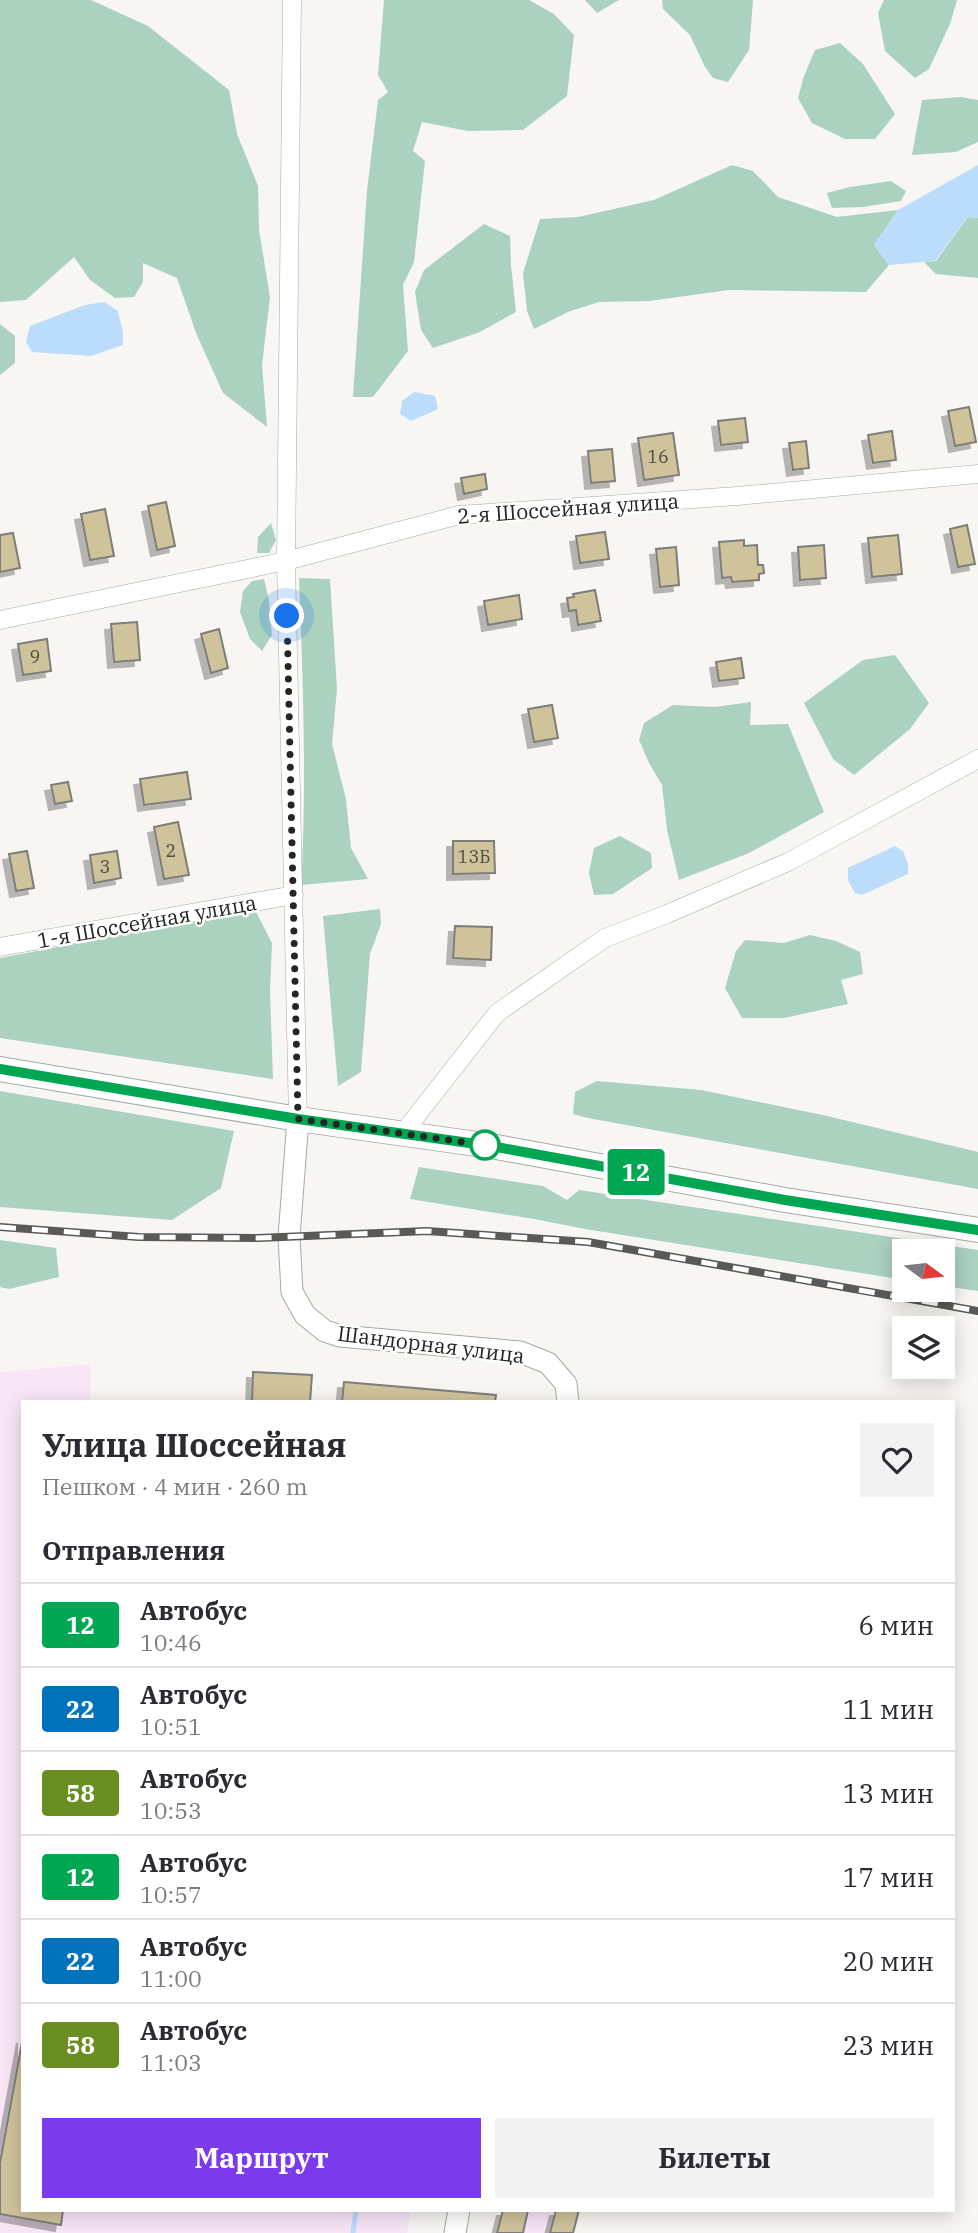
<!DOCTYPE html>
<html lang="ru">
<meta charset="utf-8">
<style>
body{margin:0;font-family:"IBM Plex Serif",serif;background:#f2f2f3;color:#2b2b33;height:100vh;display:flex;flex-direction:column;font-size:26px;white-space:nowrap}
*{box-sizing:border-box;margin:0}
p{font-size:23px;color:#7c7c81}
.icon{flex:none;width:38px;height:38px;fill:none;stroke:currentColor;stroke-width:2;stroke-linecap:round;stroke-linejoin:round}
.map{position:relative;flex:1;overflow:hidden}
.details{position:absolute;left:21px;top:1400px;width:934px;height:812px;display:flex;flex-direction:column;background:#fff;border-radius:0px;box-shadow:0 4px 18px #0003}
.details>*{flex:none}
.badge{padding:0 14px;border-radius:5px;font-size:24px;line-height:46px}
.needle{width:46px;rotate:105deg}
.tools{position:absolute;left:892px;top:1239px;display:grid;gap:14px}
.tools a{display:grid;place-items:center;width:63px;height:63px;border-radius:0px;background:#fff;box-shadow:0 4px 18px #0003;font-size:35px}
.you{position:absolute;width:35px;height:35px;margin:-18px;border:5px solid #fff;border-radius:50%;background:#1a73e8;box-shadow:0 0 0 10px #1a73e833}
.map>.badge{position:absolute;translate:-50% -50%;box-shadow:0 0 0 4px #fff}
h2{padding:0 21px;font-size:26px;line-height:63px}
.round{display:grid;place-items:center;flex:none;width:74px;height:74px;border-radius:0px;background:#f2f2f3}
.headline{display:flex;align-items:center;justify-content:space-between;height:119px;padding:0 21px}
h1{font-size:33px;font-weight:700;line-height:52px}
.cta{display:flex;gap:14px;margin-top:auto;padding:14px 21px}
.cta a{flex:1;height:80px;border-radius:0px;background:#7c3aed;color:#fff;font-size:28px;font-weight:700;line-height:80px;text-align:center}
.cta a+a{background:#f2f2f3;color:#2b2b33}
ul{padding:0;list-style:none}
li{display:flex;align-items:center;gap:21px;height:84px;padding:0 21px;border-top:2px solid #e1e1e2}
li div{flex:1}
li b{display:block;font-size:26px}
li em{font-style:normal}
li .badge{min-width:77px;font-weight:700;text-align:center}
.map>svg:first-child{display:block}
</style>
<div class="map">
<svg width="978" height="2233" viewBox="0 0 978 2233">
<defs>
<filter id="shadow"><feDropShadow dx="-6" dy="6" stdDeviation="0" flood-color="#0004"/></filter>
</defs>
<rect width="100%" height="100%" fill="#f8f6f2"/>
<path fill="#f8e6f7" d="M91,1364L90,1402H23V2210H411L407,2233H0V1372Z
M503,2210H579L573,2233H497Z"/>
<path fill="#abd1bf" d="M0,0H91L148,26L229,90L237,134L258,186L259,230L270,297L262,365L267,427L223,393L196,333L177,278L143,263V282L134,297L115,298L90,280L74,257L26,300L0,302Z
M384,0H529L554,14L574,35L567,96L523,130L468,131L422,122L413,151L425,161L414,262L403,285L408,351L373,397H353L367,191L378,100L388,92L378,75Z
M585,0H619L597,13Z
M662,0H753L749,50L728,82L713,78L705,67L690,35L663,9Z
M884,0H957L950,24L929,69L915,78L885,51L878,13Z
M840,43L863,64L895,114L875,139H845L812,123L798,98L804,76L815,50Z
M961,97L978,100V142L956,152L912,155L922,100Z
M732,165L753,171L778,197L837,217L898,210L874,245L889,265L866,292L729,290L649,301L599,302L568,312L534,329L527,311L523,273L540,219L578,217L654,200Z
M891,181L906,191L901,201L863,207L832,208L827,193L850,187Z
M968,217L978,218V278L936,274L924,262L936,261Z
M484,224L510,236L511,265L516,312L480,332L433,348L421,330L415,292L424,270Z
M0,324L15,336V363L0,375Z
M271,523L276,540L269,553H257L258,537Z
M299,578L330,579L337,689L332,744L346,799L351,848L368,879L301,885C307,783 303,681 299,578Z
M264,579L269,601L272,635L262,651L250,639L240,612L243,591L252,581Z
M895,655L929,703L910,729L854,775L833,759L804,703L863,660Z
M751,702L750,725L788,724L824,812L749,853L679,880L667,830L662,785L649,763L639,740L644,723L673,705L715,707Z
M620,836L651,853L652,868L613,894L594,895L589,873L594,848Z
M380,909L381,924L370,954L361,1072L338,1086L323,916Z
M255,910L272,943L270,991L273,1079L0,1038V958Z
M810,935L836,941L860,952L863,974L841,980L848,1004L784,1018H742L725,988L736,951L745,940L784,943Z
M597,1081L701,1090L827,1116L978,1152V1189L588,1118L573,1114L575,1092Z
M0,1091L234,1131L221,1188L172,1220L0,1207Z
M419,1167L543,1186L567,1200L579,1190L978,1250V1291L943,1286V1251H905V1280L585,1229L534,1219L410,1199Z
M0,1240L56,1248L59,1277L9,1289L0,1287Z"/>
<path fill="#bcdcfc" d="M978,165V218L968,217L935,261L889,265L874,245L898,210Z
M104,302L118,311L123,333V345L91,356L32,352L26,342L30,326L85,305Z
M414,392L435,396L438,409L411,421L400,414L402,401Z
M895,846L903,851L908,864V874L862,895L855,893L848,880V868Z"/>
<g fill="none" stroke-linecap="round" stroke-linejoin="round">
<path stroke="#bcdcfc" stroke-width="5" d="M353,2233L356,2210"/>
</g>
<path fill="#cfc39b" stroke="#7e7d79" stroke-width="2" filter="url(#shadow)" d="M969,407L976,442L955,446L948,411Z
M745,418L748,442L721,445L718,421Z
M892,431L896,460L873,463L868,435Z
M673,433L679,475L644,480L638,438Z
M806,441L809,468L793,470L789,443Z
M612,449L615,481L591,483L588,451Z
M485,474L487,489L464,494L461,478Z
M166,502L175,546L157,550L148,506Z
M105,509L114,556L90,560L81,514Z
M967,525L975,564L958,567L950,529Z
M605,532L609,559L580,563L576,536Z
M13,533L20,568L0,572V535Z
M898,535L902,574L872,577L868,538Z
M744,540V546L757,545L758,565H763L764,573L759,574V580L732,582L731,577L722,578L719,542Z
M824,545L826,578L800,580L798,547Z
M676,547L679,585L660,587L656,549Z
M595,590L601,621L578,625L576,610L569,611L567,598L574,597L573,594Z
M519,595L522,619L488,625L484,601Z
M137,622L140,660L114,662L111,624Z
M219,629L228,668L211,673L201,634Z
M47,639L51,671L23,675L18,644Z
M741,658L744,678L719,681L716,662Z
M552,705L558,738L534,742L528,709Z
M187,772L191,799L144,805L140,779Z
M68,782L72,801L55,804L51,785Z
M178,822L189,875L164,879L154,827Z
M453,841H494L495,873L453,874Z
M27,851L34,888L16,891L9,854Z
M117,851L121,878L94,883L90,855Z
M455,926L492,927L491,960L453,958Z
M253,1372L312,1375L310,1402H252Z
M344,1382L496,1395L495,1402H342Z
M23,2037V2210H63L61,2225L0,2214V2163Z
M503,2210H528L523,2233H497Z
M556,2210H579L573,2233H550Z"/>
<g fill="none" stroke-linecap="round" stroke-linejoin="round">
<defs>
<path id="minor" d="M292,0L286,561L298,1119
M0,620L286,561L459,515L737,496L978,474
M0,947L294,895
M403,1133L497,1013L605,938L667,914L788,862L978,759"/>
<path id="tertiary" d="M298,1119L289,1237L292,1292L305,1315L325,1331L340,1336L520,1352L548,1363L566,1384L568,1402
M455,2233L459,2210"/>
<path id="secondary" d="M0,1069L298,1119L491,1146L785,1200L978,1230"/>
</defs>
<use href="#minor" stroke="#a9a8a4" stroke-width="19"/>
<use href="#tertiary" stroke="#a9a8a4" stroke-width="23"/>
<use href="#secondary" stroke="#a9a8a4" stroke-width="26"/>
<use href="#minor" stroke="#fff" stroke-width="18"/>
<use href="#tertiary" stroke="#fff" stroke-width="21"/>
<use href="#secondary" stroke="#fff" stroke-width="24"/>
<defs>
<path id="rail" d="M0,1227L139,1237L258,1238L427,1231L588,1242L978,1311"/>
</defs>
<use href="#rail" stroke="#5a5957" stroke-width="8"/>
<use href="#rail" stroke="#fff" stroke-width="5" stroke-dasharray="16" stroke-linecap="butt"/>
</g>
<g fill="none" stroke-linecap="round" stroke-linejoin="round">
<defs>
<path id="line" d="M0,1069L298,1119L491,1146L785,1200L978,1230"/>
</defs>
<use href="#line" stroke="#fff" stroke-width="16"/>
<use href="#line" stroke="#00a651" stroke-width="10"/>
<path stroke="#252523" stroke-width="7" stroke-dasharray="0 12.6" d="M287,616L298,1119L491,1146L485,1145"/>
</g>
<circle fill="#fff" stroke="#00a651" stroke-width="3.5" cx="485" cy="1145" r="14"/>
<g text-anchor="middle" stroke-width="5" stroke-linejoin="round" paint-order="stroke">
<g font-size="18" fill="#504c41">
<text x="658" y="463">16</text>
<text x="35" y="663">9</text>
<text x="171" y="857">2</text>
<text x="474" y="863">13Б</text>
<text x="105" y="873">3</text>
</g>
<g font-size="21" fill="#252523" stroke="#fff">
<text transform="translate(568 509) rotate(-4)" y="7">2-я Шоссейная улица</text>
<text transform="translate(147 922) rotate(-10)" y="7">1-я Шоссейная улица</text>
<text transform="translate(431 1345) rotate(7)" y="7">Шандорная улица</text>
</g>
</g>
</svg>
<div class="tools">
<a><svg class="needle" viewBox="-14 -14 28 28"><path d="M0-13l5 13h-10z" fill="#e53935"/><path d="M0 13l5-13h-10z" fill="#7c7c81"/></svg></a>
<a><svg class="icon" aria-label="layers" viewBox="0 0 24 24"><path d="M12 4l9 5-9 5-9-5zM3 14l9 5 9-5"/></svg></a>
</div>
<div class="you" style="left:287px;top:616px"></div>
<b class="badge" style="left:636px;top:1172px;background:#00a651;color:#fff">12</b>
<section class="details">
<div class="headline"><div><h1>Улица Шоссейная</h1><p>Пешком · 4 мин · 260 m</p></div><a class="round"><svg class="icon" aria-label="heart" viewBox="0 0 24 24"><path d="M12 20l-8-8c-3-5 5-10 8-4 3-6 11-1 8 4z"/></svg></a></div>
<h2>Отправления</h2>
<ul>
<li><span class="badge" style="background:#00a651;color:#fff">12</span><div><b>Автобус</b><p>10:46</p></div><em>6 мин</em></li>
<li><span class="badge" style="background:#0072bc;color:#fff">22</span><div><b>Автобус</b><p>10:51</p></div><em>11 мин</em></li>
<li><span class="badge" style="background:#6b8e23;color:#fff">58</span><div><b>Автобус</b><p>10:53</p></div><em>13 мин</em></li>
<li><span class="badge" style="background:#00a651;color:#fff">12</span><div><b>Автобус</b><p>10:57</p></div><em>17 мин</em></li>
<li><span class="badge" style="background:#0072bc;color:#fff">22</span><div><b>Автобус</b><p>11:00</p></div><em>20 мин</em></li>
<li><span class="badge" style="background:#6b8e23;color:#fff">58</span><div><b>Автобус</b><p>11:03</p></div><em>23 мин</em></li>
</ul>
<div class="cta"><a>Маршрут</a><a>Билеты</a></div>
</section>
</div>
